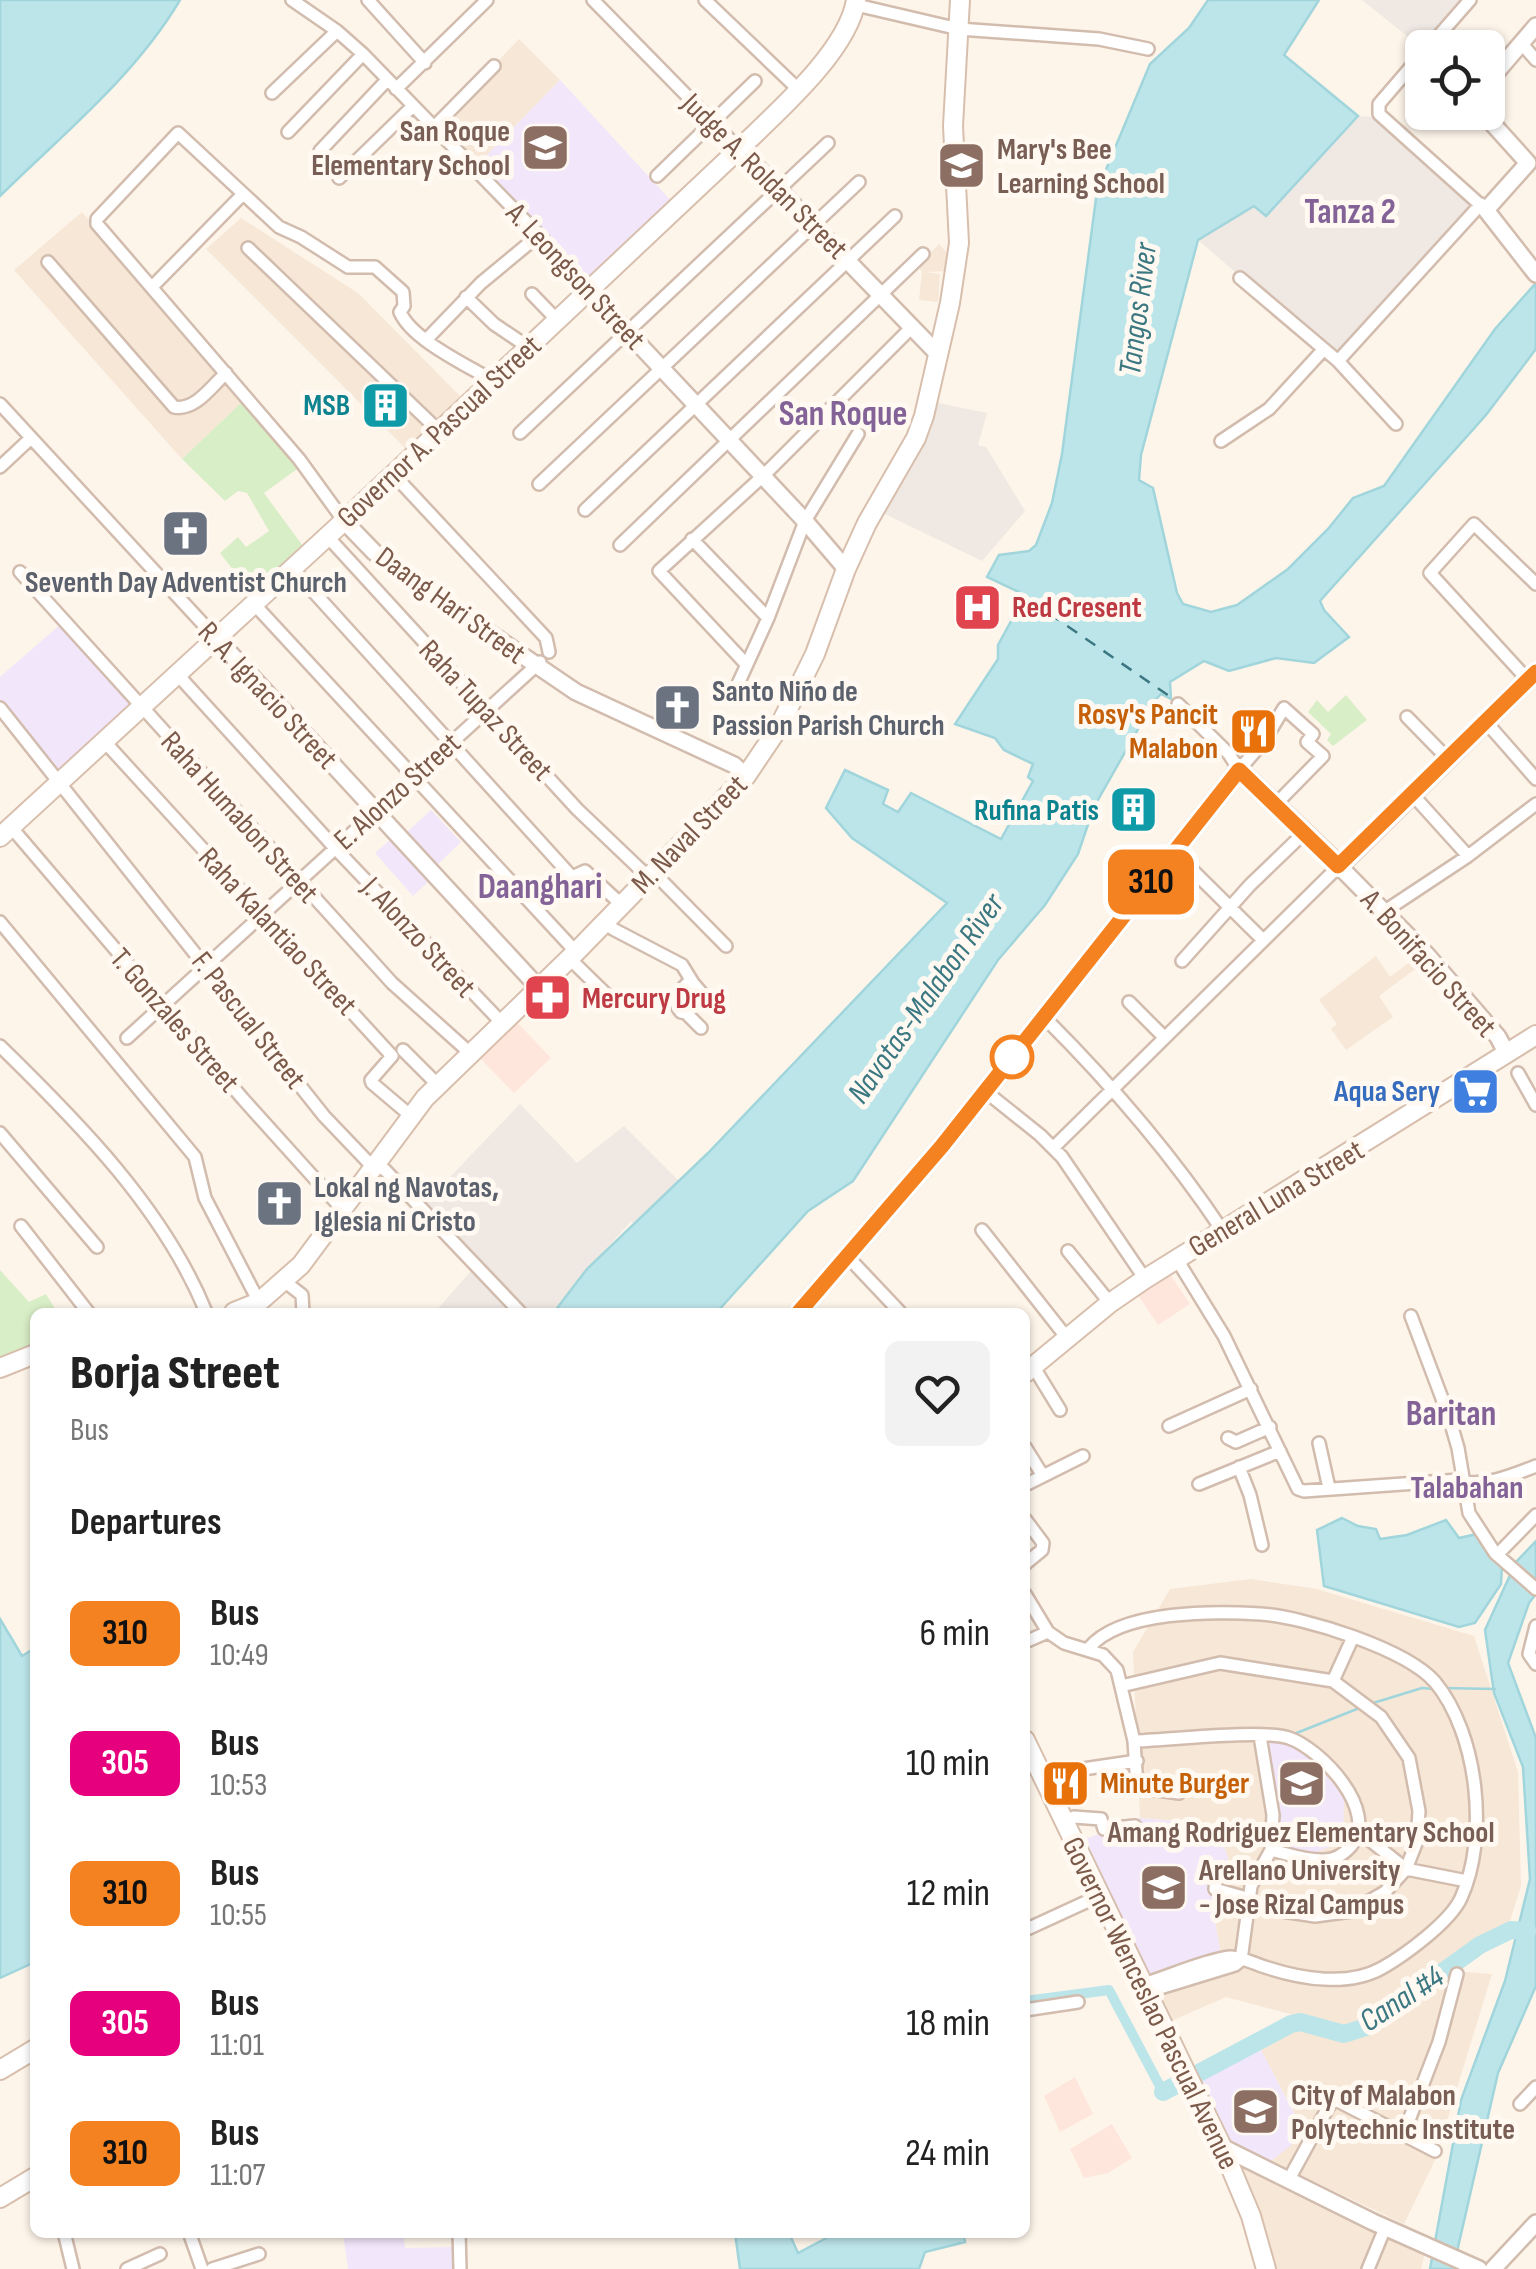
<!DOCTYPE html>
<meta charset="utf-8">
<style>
body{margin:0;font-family:"Sofia Sans Condensed",sans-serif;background:#f2f2f2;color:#222;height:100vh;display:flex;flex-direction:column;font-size:38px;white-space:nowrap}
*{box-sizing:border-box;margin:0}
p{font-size:32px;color:#767676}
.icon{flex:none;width:55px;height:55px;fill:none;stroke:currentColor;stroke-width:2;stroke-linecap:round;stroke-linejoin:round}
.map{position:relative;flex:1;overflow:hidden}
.details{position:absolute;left:30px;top:1308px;width:1000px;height:930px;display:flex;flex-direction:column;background:#fff;border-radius:15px;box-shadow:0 2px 8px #0004}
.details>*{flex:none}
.badge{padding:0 20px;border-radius:15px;font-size:35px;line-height:65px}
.buttons{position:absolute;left:1405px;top:30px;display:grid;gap:20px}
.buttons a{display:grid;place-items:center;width:100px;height:100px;border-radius:15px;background:#fff;box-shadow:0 2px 8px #0004;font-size:50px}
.map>.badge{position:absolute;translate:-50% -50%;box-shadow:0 0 0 5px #fff}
h2{padding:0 40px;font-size:38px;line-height:90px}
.round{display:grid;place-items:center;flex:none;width:105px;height:105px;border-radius:15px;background:#f2f2f2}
.head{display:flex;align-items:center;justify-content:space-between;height:170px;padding:0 40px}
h1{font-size:48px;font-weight:800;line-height:75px}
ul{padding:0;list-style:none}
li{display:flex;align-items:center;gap:30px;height:130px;padding:0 40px}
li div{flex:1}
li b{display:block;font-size:38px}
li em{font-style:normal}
li .badge{min-width:110px;font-weight:700;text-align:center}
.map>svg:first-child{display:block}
</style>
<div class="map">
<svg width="1536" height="2269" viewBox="0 0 1536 2269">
<rect width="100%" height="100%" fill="#fef5ea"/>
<path fill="#f6e7d7" d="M519,39L560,80L479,163L440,122Z
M82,212L244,400L182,459L14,270Z
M241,218L358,293L464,400L410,453L206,249Z
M939,244L947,253V271L925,272L940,274L938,302L919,300L922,272L918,265Z
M1419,955L1426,961L1379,996L1393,1017L1346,1050L1331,1029L1337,1024L1319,1000L1376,956L1390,977Z
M1251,1579L1317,1589L1474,1636L1518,1772L1521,1886L1510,1921L1368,2025L1350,2030L1226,1997L1171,2021L1147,1977L1221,1954L1214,1916L1228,1858L1199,1823L1140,1818L1133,1652L1170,1589Z
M1453,1971L1492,1974L1435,2160L1404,2224L1271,2161L1305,2133L1261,2050L1299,2023L1341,2042L1352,2033L1371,2029Z
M1241,2163L1425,2252L1421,2269H1275Z"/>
<path fill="#ffe6dd" d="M514,1019L551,1058L514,1093L477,1055Z
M1168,1271L1190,1304L1158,1325L1136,1292Z
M1075,2077L1093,2114L1060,2132L1044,2096Z
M1112,2124L1132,2158L1108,2173L1084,2178L1070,2149Z"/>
<path fill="#efe8e3" d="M1362,0H1462L1464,2L1422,48Z
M1358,116L1372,117L1472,206L1336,359L1198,240L1255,206L1267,216Z
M938,403L987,413L978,445L986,447L1025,511L982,561L883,513L931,431Z
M520,1104L577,1163L624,1126L706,1208L648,1241L631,1221L551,1312H524L424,1204Z
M471,1271L511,1312H435Z"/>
<path fill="#f2e6fb" d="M560,80L675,205L591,284L479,163Z
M63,622L136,706L59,775L0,702V677Z
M431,810L461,842L436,866L405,834Z
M391,839L429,881L413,896L375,853Z
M1268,1741L1291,1742L1320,1768L1344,1797L1343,1842L1316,1852L1281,1847L1264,1748Z
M1140,1818L1199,1823L1222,1840L1228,1858L1214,1916L1221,1954L1147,1977L1085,1839Z
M1261,2050L1305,2134L1271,2161L1230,2140L1202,2080Z
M343,2233H403L405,2248L456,2247V2269H348Z"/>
<path fill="#d8eec6" d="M244,400L300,467L264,493L303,546L249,596L230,574L234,571L220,553L238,537L246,547L269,531L247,493L238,491L225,501L182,459Z
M1346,695L1367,720L1333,746L1327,740L1331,734L1308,712L1317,700L1328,712Z
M0,1270L29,1302L46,1294L57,1312H35V1345L0,1360Z"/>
<path fill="#bce5ea" stroke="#a1d5dc" stroke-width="2.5" d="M0,0H180C135,76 62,135 0,196Z
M1208,0H1319L1284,55L1358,116L1266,216L1254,206L1198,240L1141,455L1139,480L1153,488L1177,593L1183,604L1211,612L1237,605L1288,569L1328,529L1353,498L1384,486L1495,329L1536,283V349L1486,415L1320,601L1324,610L1349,637L1314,663L1276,658L1229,671L1204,661L1170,682L1171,699L1161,694L1154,701L1094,807L1078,854L1045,905L998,960L853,1181L808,1211L717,1312H554L587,1269L708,1153L947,903L852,838L826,808L845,770L888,790L883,804L898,812L911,793L1001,839L1033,781L1028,777L1033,764L1004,750L995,738L955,724L998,659V645L1022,601L1019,592L987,577L999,555L1029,551L1036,545L1052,503L1062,454L1097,191L1150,64L1189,28Z
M1342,1518L1358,1526L1376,1529L1380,1539L1407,1535L1446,1520L1459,1538L1477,1534L1502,1567L1501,1584L1475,1623L1459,1627L1324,1586L1317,1530Z
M1536,1541V1594L1529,1603L1508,1663L1536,1738V1986L1498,2073L1453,2269H1430L1461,2100L1505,1981L1530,1879L1523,1767L1494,1693L1485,1630L1516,1562Z
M0,1619L22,1656L35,1648V1962L0,1978Z
M735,2233H789L798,2253L836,2233H963L965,2242L925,2252L919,2269H740Z"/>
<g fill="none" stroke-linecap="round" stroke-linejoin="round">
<path stroke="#a1d5dc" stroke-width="2.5" d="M1443,1688L1495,1689
M1370,1704L1422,1688L1434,1689
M1294,1734L1357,1709"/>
<path stroke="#bce5ea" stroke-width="10" d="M1025,2001L1109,1990L1163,2092"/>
<path stroke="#bce5ea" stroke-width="18" d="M1163,2092L1291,2024L1300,2022L1344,2034L1366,2027L1480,1945L1511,1930L1527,1931"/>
<path stroke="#3c7882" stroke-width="2.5" stroke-dasharray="12 10" stroke-linecap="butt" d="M1031,601L1172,698"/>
<defs>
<path id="minor" d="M292,0L337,31L363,54L539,235L588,290
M368,0L425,63
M593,0L739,149
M705,0L799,90
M856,5L959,29L1099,39L1148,49
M1521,43L1536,60
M1428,48L1470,0
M1422,54L1379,104V114L1486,210
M396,89L487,0
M272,93L337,31
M434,127L494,66
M288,132L363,54
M320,151L387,80
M657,176L755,81
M339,178L413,106
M248,248L439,431
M48,262L174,407C195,411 211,387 226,373
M1240,278L1338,361L1396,424
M153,286L242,195
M532,294L557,320
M466,297L494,324L528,347
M426,340L481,283L539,235
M1338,361L1481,204
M0,404L216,638
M520,433L828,143
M1221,441L1269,409L1324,349
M0,467L31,438
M394,475L546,638L549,652
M539,484L859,182
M585,510L895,216
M344,521L299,459L97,224V219L178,133L279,227L301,237L348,267H375L403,292L404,306L400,312C412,340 467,365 493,381
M327,536L577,809L644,873L660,879L726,946
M692,539L768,618
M620,545L923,254
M292,568L572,877L585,871L621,904
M20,572L392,983L470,1053
M254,604L576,952
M746,664L659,571L763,476L913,326
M177,674L335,848L501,1022
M1528,680L1430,573L1474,524L1536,584
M738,684L768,618L805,521L858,434
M1178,704L1229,754L1239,770L1264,741L1284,708L1313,734L1307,742L1323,756L1275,805
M0,708L324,1116L367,1161L385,1170L520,1312
M1407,717L1448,759
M1486,722L1536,779
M104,741L392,1056L371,1080L372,1083L411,1116
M1412,794L1468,856
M11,827L243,1099L343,1210
M1174,852L1262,939
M1385,911L1468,856L1536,804
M605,921L613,929L682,965L693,983L711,1004
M0,922L195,1157L205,1198L259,1302
M569,958L614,1002
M1182,961L1250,885L1304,833
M691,980C681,989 670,1000 681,1012L686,1013L701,1028
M1129,1002L1163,1036
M1044,1017C1110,1083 1170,1152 1222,1230
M127,1038L540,662
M0,1046C79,1123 164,1209 206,1312
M403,1050L438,1085
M1518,1073L1536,1105
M985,1091L1040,1135L1062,1157L1145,1279
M0,1133L97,1247
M1053,1148L1339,866
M21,1226L88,1312
M982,1230L1067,1338
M1068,1251L1110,1303
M848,1257L900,1312
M1176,1258L1224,1336L1298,1489L1304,1491L1459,1480C1481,1489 1515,1474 1536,1466
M284,1281L302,1295L303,1312
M1411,1316L1449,1417L1458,1448L1469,1513L1495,1553L1536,1589
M1033,1366L1060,1410
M1169,1426L1251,1389
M1228,1438L1236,1442L1270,1427
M1319,1443L1329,1488
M1025,1447L1043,1476
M1239,1467L1250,1495L1262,1545
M1199,1484L1280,1451
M1025,1485L1083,1456
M1025,1519L1043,1543L1042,1550L1025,1564
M1497,1555L1536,1515
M1025,1594L1048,1632L1064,1643L1103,1655L1117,1670L1134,1741C1167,1740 1263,1729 1289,1738C1321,1749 1380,1811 1351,1846C1344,1854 1334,1860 1324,1860C1307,1861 1288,1854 1271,1850
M1536,1626L1529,1654L1536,1664
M1025,1642L1048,1632
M1089,1648C1120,1610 1215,1611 1261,1614C1305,1617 1406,1649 1435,1682C1478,1734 1489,1837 1461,1898C1450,1922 1405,1955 1382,1968C1348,1987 1301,1979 1265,1967C1255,1964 1240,1956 1230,1957C1201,1961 1170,1976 1143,1984
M1333,1681L1353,1637
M1121,1686L1220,1663L1333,1681
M1134,1741L1137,1787L1179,1793
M1083,1769L1137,1761
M1064,1822L1074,1817L1101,1819L1104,1829L1135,1826
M1357,1830L1406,1869L1467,1881
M1216,1880L1215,1889L1250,1899
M1250,1906L1315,1916L1352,1911L1385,1892L1406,1869L1417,1841L1419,1811L1409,1758L1381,1717L1333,1681
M1025,1930L1099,1896
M1241,1960L1251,1886L1271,1850L1273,1815L1260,1736
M1147,1992L1235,1965L1241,1960
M1025,2010L1078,2002
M1520,2104L1536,2087
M1404,2133L1439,2042L1457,1974
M1288,2181L1330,2104L1336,2100L1435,2151
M64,2232L73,2269
M189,2232L202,2269
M459,2232L460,2269
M127,2269L160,2254
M212,2269L259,2254
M1368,2269L1385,2228"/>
<path id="tertiary" d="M1488,82L1536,26
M1482,112L1528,163L1486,210L1536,274
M739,149L936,352
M588,290L805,521L846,569
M344,521L374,552L407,577L576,692L734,765L746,776
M216,638L537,986
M1339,866L1426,954L1498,1037L1507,1054
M1222,2147L1373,2222L1479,2269
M1493,2269L1536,2223"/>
<path id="secondary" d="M0,837L344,521L739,149C776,113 848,51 856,0
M234,1312L259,1302L301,1265L425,1098L576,952L719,805L746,776L779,727L815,654L846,569L867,523L916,438L924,416L950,303L959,243L953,126L960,0
M799,1312L942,1146L1239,770L1339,866L1536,672
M0,1368L35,1354
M1025,1373L1110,1303L1145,1279L1536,1035
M1025,1740L1222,2147L1251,2216L1266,2269
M0,2070L35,2049
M0,2198L35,2177"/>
</defs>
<use href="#minor" stroke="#d2bcae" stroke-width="16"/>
<use href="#tertiary" stroke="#d2bcae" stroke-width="20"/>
<use href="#secondary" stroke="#d8bfad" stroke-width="22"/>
<use href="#minor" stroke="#fff" stroke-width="11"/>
<use href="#tertiary" stroke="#fff" stroke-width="15"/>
<use href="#secondary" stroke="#fff" stroke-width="18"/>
</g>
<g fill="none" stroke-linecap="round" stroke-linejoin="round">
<defs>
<path id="line" d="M799,1312L942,1146L1239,770L1338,866L1536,672"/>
</defs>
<use href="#line" stroke="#fff" stroke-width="22"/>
<use href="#line" stroke="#f58220" stroke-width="15"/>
</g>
<defs>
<symbol id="school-square" viewBox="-11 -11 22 22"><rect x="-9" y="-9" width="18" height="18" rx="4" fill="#8d6e63" stroke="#fff9f2"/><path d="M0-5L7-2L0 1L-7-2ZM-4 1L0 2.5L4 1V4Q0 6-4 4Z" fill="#fff"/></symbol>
<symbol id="building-square" viewBox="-11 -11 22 22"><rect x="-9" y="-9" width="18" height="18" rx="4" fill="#0f9aa8" stroke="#fff9f2"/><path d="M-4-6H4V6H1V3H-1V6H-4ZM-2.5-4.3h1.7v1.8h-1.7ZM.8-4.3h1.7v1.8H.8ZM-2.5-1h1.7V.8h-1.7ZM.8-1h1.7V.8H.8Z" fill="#fff"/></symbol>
<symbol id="church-square" viewBox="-11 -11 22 22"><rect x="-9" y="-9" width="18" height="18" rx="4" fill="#6b7280" stroke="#fff9f2"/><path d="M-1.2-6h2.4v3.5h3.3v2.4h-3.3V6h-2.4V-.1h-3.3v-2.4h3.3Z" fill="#fff"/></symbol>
<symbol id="hospital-square" viewBox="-11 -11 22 22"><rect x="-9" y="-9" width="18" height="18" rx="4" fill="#e0444e" stroke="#fff9f2"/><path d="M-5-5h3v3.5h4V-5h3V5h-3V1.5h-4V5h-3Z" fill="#fff"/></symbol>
<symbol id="restaurant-square" viewBox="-11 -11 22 22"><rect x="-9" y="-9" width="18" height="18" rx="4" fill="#e8710a" stroke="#fff9f2"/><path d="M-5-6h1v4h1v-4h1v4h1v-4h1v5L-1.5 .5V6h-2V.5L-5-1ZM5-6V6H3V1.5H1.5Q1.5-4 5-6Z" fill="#fff"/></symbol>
<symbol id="pharmacy-square" viewBox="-11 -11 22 22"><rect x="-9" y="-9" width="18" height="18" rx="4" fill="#e0444e" stroke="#fff9f2"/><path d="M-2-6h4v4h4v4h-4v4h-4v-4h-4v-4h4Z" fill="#fff"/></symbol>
<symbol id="supermarket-square" viewBox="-11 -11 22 22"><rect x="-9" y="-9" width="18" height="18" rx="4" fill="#3f7fe0" stroke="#fff9f2"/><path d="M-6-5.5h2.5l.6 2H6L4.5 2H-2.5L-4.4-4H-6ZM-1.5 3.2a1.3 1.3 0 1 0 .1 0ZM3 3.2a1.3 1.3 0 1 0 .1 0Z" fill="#fff"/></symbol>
<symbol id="university-square" viewBox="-11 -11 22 22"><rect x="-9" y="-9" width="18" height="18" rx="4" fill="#8d6e63" stroke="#fff9f2"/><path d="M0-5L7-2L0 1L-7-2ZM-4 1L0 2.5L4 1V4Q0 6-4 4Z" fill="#fff"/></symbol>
</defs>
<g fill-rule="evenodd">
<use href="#school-square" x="518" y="120" width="55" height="55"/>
<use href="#school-square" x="934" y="138" width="55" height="55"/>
<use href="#building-square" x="358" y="378" width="55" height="55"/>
<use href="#church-square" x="158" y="506" width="55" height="55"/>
<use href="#hospital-square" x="950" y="580" width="55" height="55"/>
<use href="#church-square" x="650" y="680" width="55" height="55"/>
<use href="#restaurant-square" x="1226" y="704" width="55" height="55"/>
<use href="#building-square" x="1106" y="782" width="55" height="55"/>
<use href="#pharmacy-square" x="520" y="970" width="55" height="55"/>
<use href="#supermarket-square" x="1448" y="1064" width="55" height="55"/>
<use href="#church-square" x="252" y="1176" width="55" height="55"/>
<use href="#restaurant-square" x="1038" y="1756" width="55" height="55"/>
<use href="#school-square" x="1274" y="1756" width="55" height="55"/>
<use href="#university-square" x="1136" y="1860" width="55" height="55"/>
<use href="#university-square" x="1228" y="2084" width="55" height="55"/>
</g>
<circle fill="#fff" stroke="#f58220" stroke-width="5" cx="1012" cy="1057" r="20"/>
<g text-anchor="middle" stroke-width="10" stroke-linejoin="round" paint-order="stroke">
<g font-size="30" font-weight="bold" fill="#785e54" stroke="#fff9f2" text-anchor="start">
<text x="510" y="141" text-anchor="end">San Roque<tspan x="510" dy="34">Elementary School</tspan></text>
<text x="997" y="159">Mary's Bee<tspan x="997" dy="34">Learning School</tspan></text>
<text x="1301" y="1842" text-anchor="middle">Amang Rodriguez Elementary School</text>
<text x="1199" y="1880">Arellano University<tspan x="1199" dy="34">- Jose Rizal Campus</tspan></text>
<text x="1291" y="2105">City of Malabon<tspan x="1291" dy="34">Polytechnic Institute</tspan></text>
</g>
<g font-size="30" fill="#7c5a4a" stroke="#fff9f2">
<text transform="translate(765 176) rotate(45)" y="10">Judge A. Roldan Street</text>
<text transform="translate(576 276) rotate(47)" y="10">A. Leongson Street</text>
<text transform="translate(439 431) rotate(-43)" y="10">Governor A. Pascual Street</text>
<text transform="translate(451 605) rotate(36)" y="10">Daang Hari Street</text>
<text transform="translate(268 695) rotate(47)" y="10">R. A. Ignacio Street</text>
<text transform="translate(486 710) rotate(47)" y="10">Raha Tupaz Street</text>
<text transform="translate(397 791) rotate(-42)" y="10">E. Alonzo Street</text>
<text transform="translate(240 817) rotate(48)" y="10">Raha Humabon Street</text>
<text transform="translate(689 834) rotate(-46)" y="10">M. Naval Street</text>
<text transform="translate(278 931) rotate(47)" y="10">Raha Kalantiao Street</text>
<text transform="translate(419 937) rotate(47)" y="10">J. Alonzo Street</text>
<text transform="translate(1429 963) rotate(48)" y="10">A. Bonifacio Street</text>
<text transform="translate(175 1020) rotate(49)" y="10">T. Gonzales Street</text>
<text transform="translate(249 1020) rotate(52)" y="10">F. Pascual Street</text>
<text transform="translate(1276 1198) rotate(-31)" y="10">General Luna Street</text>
<text transform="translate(1151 2003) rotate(64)" y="10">Governor Wenceslao Pascual Avenue</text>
</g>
<g font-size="30" font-weight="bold" fill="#0d838f" stroke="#fff9f2" text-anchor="end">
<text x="350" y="415">MSB</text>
<text x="1099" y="820">Rufina Patis</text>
</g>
<g font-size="30" font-weight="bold" fill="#5b616d" stroke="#fff9f2" text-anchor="start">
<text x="186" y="592" text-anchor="middle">Seventh Day Adventist Church</text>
<text x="712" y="701">Santo Niño de<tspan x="712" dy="34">Passion Parish Church</tspan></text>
<text x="314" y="1197">Lokal ng Navotas,<tspan x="314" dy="34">Iglesia ni Cristo</tspan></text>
</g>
<g font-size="30" font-weight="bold" fill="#be3a42" stroke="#fff9f2" text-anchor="start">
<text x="1012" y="617">Red Cresent</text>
<text x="582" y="1008">Mercury Drug</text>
</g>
<g font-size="30" font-weight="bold" fill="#c56008" stroke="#fff9f2" text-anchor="end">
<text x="1218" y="724">Rosy's Pancit<tspan x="1218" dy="34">Malabon</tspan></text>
<text x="1100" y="1793" text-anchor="start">Minute Burger</text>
</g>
<g font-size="30" font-weight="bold" fill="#366cbe" stroke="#fff9f2" text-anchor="end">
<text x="1440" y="1101">Aqua Sery</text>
</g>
<g font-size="32" font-style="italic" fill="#3c7882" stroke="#fff9f2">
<text transform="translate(1137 309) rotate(-83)" y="11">Tangos River</text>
<text transform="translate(925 998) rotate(-55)" y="11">Navotas-Malabon River</text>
<text transform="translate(1401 1998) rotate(-33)" y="11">Canal #4</text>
</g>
<g font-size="32" font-weight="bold" fill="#836397" stroke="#fff9f2">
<text x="1467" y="1498">Talabahan</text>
</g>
<g font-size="35" font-weight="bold" fill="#836397" stroke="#fff9f2">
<text x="1350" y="223">Tanza 2</text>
<text x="843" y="425">San Roque</text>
<text x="540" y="898">Daanghari</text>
<text x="1451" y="1425">Baritan</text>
</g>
</g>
</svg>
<div class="buttons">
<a><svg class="icon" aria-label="locate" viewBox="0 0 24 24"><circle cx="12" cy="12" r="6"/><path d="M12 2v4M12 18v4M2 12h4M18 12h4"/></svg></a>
</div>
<b class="badge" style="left:1151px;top:882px;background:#f58220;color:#111">310</b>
<section class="details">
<div class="head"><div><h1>Borja Street</h1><p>Bus</p></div><a class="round"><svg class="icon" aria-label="heart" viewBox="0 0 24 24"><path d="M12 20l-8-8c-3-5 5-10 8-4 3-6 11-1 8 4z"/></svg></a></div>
<h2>Departures</h2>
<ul>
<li><span class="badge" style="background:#f58220;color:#111">310</span><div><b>Bus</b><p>10:49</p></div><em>6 min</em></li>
<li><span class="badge" style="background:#e6007e;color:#fff">305</span><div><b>Bus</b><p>10:53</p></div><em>10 min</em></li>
<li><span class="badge" style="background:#f58220;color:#111">310</span><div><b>Bus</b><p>10:55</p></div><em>12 min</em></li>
<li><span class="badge" style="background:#e6007e;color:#fff">305</span><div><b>Bus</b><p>11:01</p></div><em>18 min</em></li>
<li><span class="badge" style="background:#f58220;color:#111">310</span><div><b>Bus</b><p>11:07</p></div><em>24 min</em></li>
</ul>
</section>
</div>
